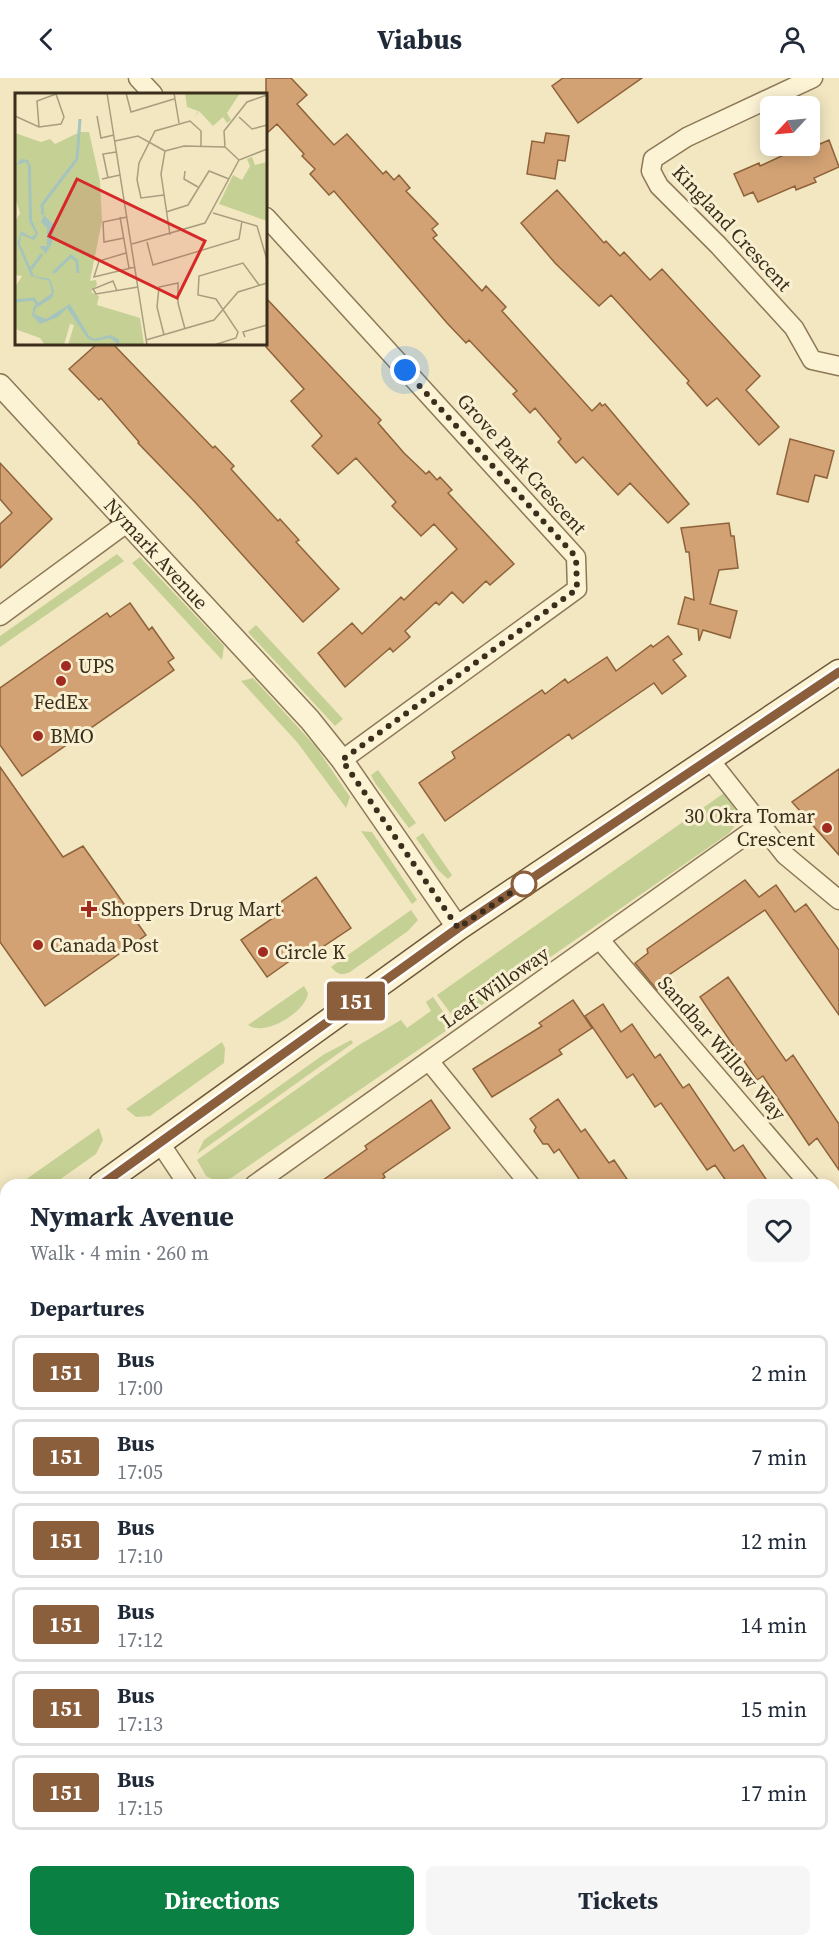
<!DOCTYPE html>
<meta charset="utf-8">
<style>
body{margin:0;font-family:"Source Serif 4",serif;background:#f6f6f7;color:#1f2937;height:100vh;display:flex;flex-direction:column;font-size:22px;white-space:nowrap}
*{box-sizing:border-box;margin:0}
p{font-size:20px;color:#747a83}
.icon{flex:none;width:33px;height:33px;fill:none;stroke:currentColor;stroke-width:2;stroke-linecap:round;stroke-linejoin:round}
.map{position:relative;flex:1;overflow:hidden}
.panel{position:absolute;left:0px;top:1101px;width:840px;height:768px;display:flex;flex-direction:column;background:#fff;border-radius:18px 18px 0 0;box-shadow:0 3px 15px #0003}
.panel>*{flex:none}
.badge{padding:0 12px;border-radius:4px;font-size:21px;line-height:39px}
.needle{width:39px;rotate:244deg}
.tools{position:absolute;left:760px;top:18px;display:grid;gap:12px}
.tools a{display:grid;place-items:center;width:60px;height:60px;border-radius:9px;background:#fff;box-shadow:0 3px 15px #0003;font-size:30px}
.you{position:absolute;width:30px;height:30px;margin:-15px;border:4px solid #fff;border-radius:50%;background:#1a73e8;box-shadow:0 0 0 9px #1a73e833}
.map>.badge{position:absolute;translate:-50% -50%;box-shadow:0 0 0 3px #fff}
h2{padding:0 30px;font-size:22px;line-height:54px}
.round{display:grid;place-items:center;flex:none;width:63px;height:63px;border-radius:9px;background:#f6f6f7}
.overview{display:flex;align-items:center;justify-content:space-between;height:102px;padding:0 30px}
h1{font-size:28px;font-weight:700;line-height:45px}
.primary-button{display:flex;gap:12px;margin-top:auto;padding:12px 30px}
.primary-button a{flex:1;height:69px;border-radius:9px;background:#0b8043;color:#fff;font-size:24px;font-weight:700;line-height:69px;text-align:center}
.primary-button a+a{background:#f6f6f7;color:#1f2937}
ul{padding:0;list-style:none}
li{display:flex;align-items:center;gap:18px;height:75px;margin:0 12px 9px;padding:0 18px;border:3px solid #e0e1e3;border-radius:9px}
li div{flex:1}
li b{display:block;font-size:22px}
li em{font-style:normal}
li .badge{min-width:66px;font-weight:700;text-align:center}
header{display:flex;justify-content:space-between;align-items:center;height:78px;padding:0 30px;background:#fff;font-size:27px;font-weight:700}
.map>svg:first-child{display:block}
</style>
<header><svg class="icon" aria-label="back" viewBox="0 0 24 24"><path d="M15 5l-7 7 7 7"/></svg>Viabus<svg class="icon" aria-label="person" viewBox="0 0 24 24"><circle cx="12" cy="8" r="4"/><path d="M4 21q1-7 8-7t8 7"/></svg></header>
<div class="map">
<svg width="839" height="1869" viewBox="0 0 839 1869">
<rect width="100%" height="100%" fill="#f2e7c1"/>
<path fill="#c5d194" d="M117,476L124,483L0,569V558Z
M140,479L224,568L222,582L132,485Z
M256,547L343,641L335,648L248,554Z
M253,600L316,669L350,719L346,730L297,664L241,603Z
M378,692L416,745L409,750L375,705L371,697Z
M724,715C737,728 743,742 728,756L457,944L437,917Z
M361,753L372,754L417,822L412,826Z
M423,755L452,797L448,801L438,792L416,760Z
M411,832L418,842L408,853L350,894C341,898 337,896 331,889Z
M304,908L308,915C306,934 265,959 248,947Z
M433,919L453,948L231,1100L218,1104L206,1098L197,1082L359,967L401,942L407,950L431,933L426,924Z
M351,962L353,965L197,1076L204,1062L323,977Z
M222,964L225,970L224,985L150,1038L136,1039L126,1031Z
M99,1050L103,1062L96,1076L52,1107H18Z
M839,1195V1869H0V1533L6,1530V1863H834V1197Z"/>
<path fill="#a4c4bd" stroke="#6a938c" stroke-width="1.5" d="M839,1831V1869H738L749,1863H834V1833Z"/>
<path fill="#d3a274" stroke="#8e623a" stroke-width="1.5" d="M266,0H291L307,17L297,26L334,67L347,56L383,96L386,93L394,102L399,97L410,110L406,113L438,146L432,151L437,157L433,160L482,213L486,208L506,229L502,233L592,333L600,325L602,328L605,326L689,426L668,445L630,405L618,417L583,379L576,385L558,364L561,361L535,330L530,335L513,316L517,313L469,262L466,265L447,245L334,113L329,117L310,96L315,91L302,78L304,76L277,46L266,56Z
M563,0H642L578,45L552,8Z
M546,55L569,58L565,83L558,82L555,101L527,96L532,63L544,65Z
M829,62L839,89L814,100L816,104L796,112L795,108L758,124L753,114L744,118L734,96L759,85L760,88L803,68H810V64L813,69Z
M557,112L604,165L606,163L620,178L624,174L650,202L662,191L760,298L746,312L779,349L759,367L717,320L707,328L687,305L689,303L611,217L599,228L555,185L521,145Z
M266,220L381,342L378,345L404,375L426,396L429,393L437,402L440,399L452,412L448,415L514,486L490,507L486,503L463,525L452,514L439,527L436,524L405,553L410,559L393,574L390,570L345,609L318,575L352,545L362,556L401,519L404,522L457,471L434,446L421,458L392,428L396,424L356,380L338,396L312,368L322,358L291,323L304,311L266,269Z
M97,266H113L213,370L215,368L234,388L231,391L278,443L280,441L299,462L296,464L339,511L303,544L195,424L138,365L139,364L101,320L99,322L69,291Z
M790,361L834,373L827,400L815,397L808,424L777,416Z
M0,385L52,441L0,490V446L12,435L0,421Z
M729,445L731,458H734L738,490L719,492L710,526L737,533L730,560L703,552L699,563L698,551L678,546L685,519L694,522L689,474H686L681,450Z
M130,525L149,552L152,549L174,580L168,584L174,592L22,698L0,667V610L107,535L110,539Z
M668,558L682,576L673,582L686,598L662,616L654,605L572,661L569,656L445,743L419,705L455,680L452,674L542,612L545,616L565,601L568,605L607,579L616,593L651,567L653,569Z
M0,689L63,779L83,768L146,857L45,928L0,864Z
M839,691V777L792,724Z
M316,799L351,850L312,876L308,870L267,899L241,862L283,833L278,826Z
M745,802L759,819L776,807L795,834L806,826L839,872V937L765,832L666,899L669,904L657,912L635,885L648,875L647,871Z
M728,899L786,983L793,977L839,1046V1092L817,1060L809,1067L763,998L757,1002L700,919Z
M573,922L592,950L559,972L562,976L492,1019L473,991L542,948L539,945Z
M603,926L621,954L632,946L655,980L660,976L683,1010L689,1006L734,1073L743,1067L770,1107H729L715,1087L707,1092L661,1025L655,1029L633,996L627,1000L585,938Z
M558,1021L581,1054L585,1051L609,1085L614,1082L631,1107H583L559,1071L554,1075L548,1066H543L534,1053L536,1049L530,1041Z
M431,1022L450,1050L383,1096L385,1099L374,1107H316L367,1071L365,1068Z"/>
<g fill="none" stroke-linecap="round" stroke-linejoin="round">
<defs>
<path id="minor" d="M138,0L153,16
M813,0L687,59L653,81L651,93L659,108L719,168L794,250L812,282L839,288
M266,139L576,479L577,511L342,682
M0,538L128,444
M710,682L785,777L839,822
M600,862L810,1107
M429,983L530,1107
M160,1065L188,1107
M254,1107L760,747
M834,1135L839,1140"/>
<g id="tertiary">
<path id="s1" d="M0,307L310,642L342,682L458,850"/>
</g>
<path id="secondary" d="M101,1107L458,850L839,594
M0,1178L6,1174"/>
</defs>
<use href="#minor" stroke="#8d7857" stroke-width="21"/>
<use href="#tertiary" stroke="#8d7857" stroke-width="24"/>
<use href="#secondary" stroke="#6f583a" stroke-width="27"/>
<use href="#minor" stroke="#fcf3d5" stroke-width="18"/>
<use href="#tertiary" stroke="#fcf3d5" stroke-width="21"/>
<use href="#secondary" stroke="#fcf3d5" stroke-width="24"/>
<path stroke="#3b2e1c" stroke-width="4.5" stroke-dasharray="10 10" stroke-linecap="butt" d="M834,1233H839
M0,1583L6,1579"/>
</g>
<g fill="none" stroke-linecap="round" stroke-linejoin="round">
<defs>
<path id="line" d="M101,1107L458,850L839,594"/>
</defs>
<use href="#line" stroke="#fff" stroke-width="14"/>
<use href="#line" stroke="#8b5e3c" stroke-width="9"/>
<path stroke="#3b2e1c" stroke-width="6" stroke-dasharray="0 10.8" d="M405,292L576,479L577,511L342,682L458,850L524,806"/>
</g>
<g fill="#a12a21" stroke="#f8f0d1" stroke-width="2">
<circle cx="66" cy="588" r="6"/>
<circle cx="61" cy="603" r="6"/>
<circle cx="38" cy="658" r="6"/>
<circle cx="827" cy="750" r="6"/>
<path d="M86 822h6v6h6v6h-6v6h-6v-6h-6v-6h6z"/>
<circle cx="38" cy="867" r="6"/>
<circle cx="263" cy="874" r="6"/>
</g>
<circle fill="#fff" stroke="#8b5e3c" stroke-width="3" cx="524" cy="806" r="12"/>
<g text-anchor="middle" stroke-width="6" stroke-linejoin="round" paint-order="stroke">
<g font-size="20" fill="#3b2e1c" stroke="#f8f0d1">
<text transform="translate(732 150) rotate(47)" y="7">Kingland Crescent</text>
<text transform="translate(522 386) rotate(48)" y="7">Grove Park Crescent</text>
<text dy="7" stroke="none"><textPath href="#s1" startOffset="230">Nymark Avenue</textPath></text>
<text transform="translate(495 909) rotate(-35)" y="7">Leaf Willoway</text>
<text transform="translate(722 970) rotate(49)" y="7">Sandbar Willow Way</text>
</g>
<g font-size="20" fill="#3b2e1c" stroke="#f8f0d1" text-anchor="start">
<text x="78" y="595">UPS</text>
<text x="61" y="631" text-anchor="middle">FedEx</text>
<text x="50" y="665">BMO</text>
<text x="815" y="745" text-anchor="end">30 Okra Tomar<tspan x="815" dy="23">Crescent</tspan></text>
<text x="101" y="838">Shoppers Drug Mart</text>
<text x="50" y="874">Canada Post</text>
<text x="275" y="881">Circle K</text>
</g>
</g>
<g transform="translate(15 15)">
<rect width="252" height="252" fill="#f2e7c1"/>
<path d="M170,0H225L212,20L216,27L212,30L208,24L198,33L184,18L179,25L183,18L172,14ZM65,39H74L85,88L87,128L75,188L81,187L82,192L76,199L84,203L82,212L125,225L129,252H53L59,232L55,231L49,252H30L25,245L0,236V194L7,183L0,182V129L5,120L0,104V40L26,49L35,46L40,51ZM237,64L240,72L252,69V128L204,111L218,82L227,87L235,73L232,66Z" fill="#c5d194"/>
<path d="M7,66L13,67L16,74L17,127L23,141L19,147L6,142L5,151L19,183L35,186L39,198L37,205L21,215L19,221L31,226L55,211L74,243L79,246L95,242L104,246V252L95,245L80,248L73,246L52,215L43,224L25,231L17,222L19,213L37,200L34,188L16,183L2,150L6,138L16,144L21,141L14,128L13,73L11,69L0,72ZM29,122L38,131L37,150L31,161L24,153H32V135L26,129Z" fill="#a4c4bd"/>
<path fill="none" stroke="#a4c4bd" stroke-width="3" d="M28,122L27,112L62,66L65,26M16,176L27,161M38,180L56,163L62,168L63,180M0,208L19,206L23,212"/>
<path fill="none" stroke="#a99d7f" stroke-width="1.5" d="M92,0L132,252M111,0L116,19L159,6M159,0L164,30M0,23L24,34L46,31L49,24L41,1L22,8L24,34M82,23L86,45L99,42M224,24L237,36L252,32M100,48L123,43L150,58L146,81L155,142M150,58L169,53L210,54M224,67L210,54L209,38L232,9L252,2M170,78L169,86L183,94M93,85L88,61L101,59M87,86L105,82M149,102L126,105L122,87L124,70L140,38L175,28L186,38V54M151,119L173,112L194,78L214,86M198,120L242,133L252,167M105,124L114,175M109,145L89,149L88,129L112,124M132,149L138,172L224,146L227,128M117,151L190,130L224,67L252,56M111,160L84,168L79,184L120,174M102,198L98,188L78,196L81,201L123,194M149,242L142,214L144,194L163,190V210L170,236M230,244L228,239L252,232M131,247L199,227L223,199L252,190M199,252L221,245L223,239L201,206L183,202L184,183L228,170L244,192"/>
<path fill="#d62828" fill-opacity="0.15" stroke="#d62828" stroke-width="3" d="M62,86L190,148L162,205L34,143Z"/>
<rect width="252" height="252" fill="none" stroke="#3b2e1c" stroke-width="3"/>
</g>
</svg>
<div class="tools">
<a><svg class="needle" viewBox="-14 -14 28 28"><path d="M0-13l5 13h-10z" fill="#e53935"/><path d="M0 13l5-13h-10z" fill="#747a83"/></svg></a>
</div>
<div class="you" style="left:405px;top:292px"></div>
<b class="badge" style="left:356px;top:923px;background:#8b5e3c;color:#fff">151</b>
<section class="panel">
<div class="overview"><div><h1>Nymark Avenue</h1><p>Walk · 4 min · 260 m</p></div><a class="round"><svg class="icon" aria-label="heart" viewBox="0 0 24 24"><path d="M12 20l-8-8c-3-5 5-10 8-4 3-6 11-1 8 4z"/></svg></a></div>
<h2>Departures</h2>
<ul>
<li><span class="badge" style="background:#8b5e3c;color:#fff">151</span><div><b>Bus</b><p>17:00</p></div><em>2 min</em></li>
<li><span class="badge" style="background:#8b5e3c;color:#fff">151</span><div><b>Bus</b><p>17:05</p></div><em>7 min</em></li>
<li><span class="badge" style="background:#8b5e3c;color:#fff">151</span><div><b>Bus</b><p>17:10</p></div><em>12 min</em></li>
<li><span class="badge" style="background:#8b5e3c;color:#fff">151</span><div><b>Bus</b><p>17:12</p></div><em>14 min</em></li>
<li><span class="badge" style="background:#8b5e3c;color:#fff">151</span><div><b>Bus</b><p>17:13</p></div><em>15 min</em></li>
<li><span class="badge" style="background:#8b5e3c;color:#fff">151</span><div><b>Bus</b><p>17:15</p></div><em>17 min</em></li>
</ul>
<div class="primary-button"><a>Directions</a><a>Tickets</a></div>
</section>
</div>
